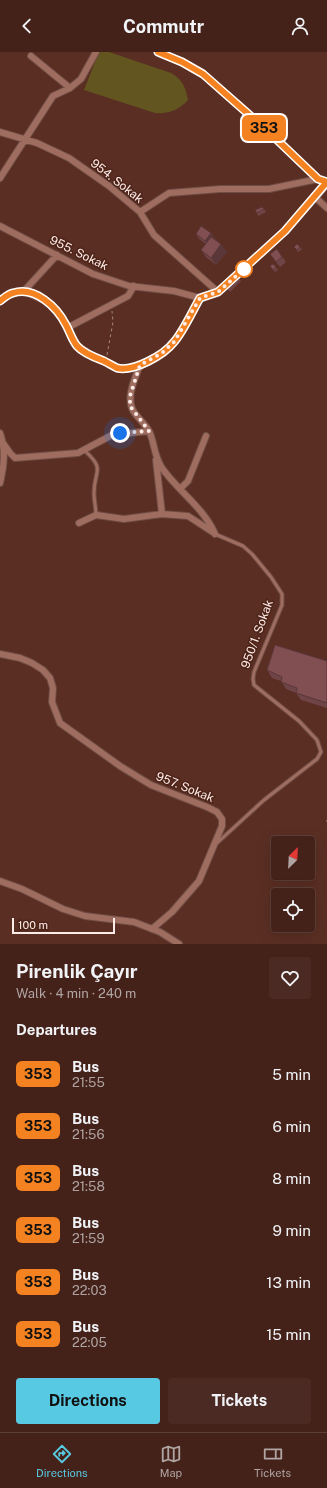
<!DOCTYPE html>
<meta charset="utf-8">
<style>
body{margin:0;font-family:"Public Sans",sans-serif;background:#4b2a23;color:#f1f3f6;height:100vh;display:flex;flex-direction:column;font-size:15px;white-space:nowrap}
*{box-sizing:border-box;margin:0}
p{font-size:13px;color:#afa4a2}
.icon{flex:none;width:22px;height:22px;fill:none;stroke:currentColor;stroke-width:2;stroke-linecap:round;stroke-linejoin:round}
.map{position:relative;height:892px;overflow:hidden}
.drawer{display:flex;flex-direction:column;background:#44221a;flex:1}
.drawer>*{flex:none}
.badge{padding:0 8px;border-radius:6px;font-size:14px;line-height:26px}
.needle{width:26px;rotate:24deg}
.controls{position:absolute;left:271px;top:784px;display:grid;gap:8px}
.controls a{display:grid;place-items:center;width:44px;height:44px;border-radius:4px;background:#44221a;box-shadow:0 4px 16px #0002,0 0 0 1px #5c3f39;font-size:20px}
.scale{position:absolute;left:12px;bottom:10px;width:103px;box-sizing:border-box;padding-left:4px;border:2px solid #fdebe7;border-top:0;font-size:11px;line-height:14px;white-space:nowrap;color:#fdebe7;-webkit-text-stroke:3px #4e2419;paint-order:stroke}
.you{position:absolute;width:20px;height:20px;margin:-10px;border:3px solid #fff;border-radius:50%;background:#1a73e8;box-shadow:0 0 0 6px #1a73e833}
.map>.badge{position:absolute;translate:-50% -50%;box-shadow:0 0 0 2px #fff}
h2{padding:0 16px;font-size:15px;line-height:36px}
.round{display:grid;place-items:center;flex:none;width:42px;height:42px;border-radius:4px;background:#4b2a23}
.head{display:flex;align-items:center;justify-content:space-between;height:68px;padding:0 16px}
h1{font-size:19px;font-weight:700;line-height:30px}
.primary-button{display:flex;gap:8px;margin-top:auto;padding:8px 16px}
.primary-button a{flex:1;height:46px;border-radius:4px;background:#58c9e3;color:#111;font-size:16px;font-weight:700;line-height:46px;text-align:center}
.primary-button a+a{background:#4b2a23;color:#f1f3f6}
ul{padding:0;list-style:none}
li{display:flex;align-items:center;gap:12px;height:52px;padding:0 16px}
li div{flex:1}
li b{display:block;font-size:15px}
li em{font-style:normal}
li .badge{min-width:44px;font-weight:700;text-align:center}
header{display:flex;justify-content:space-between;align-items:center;height:52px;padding:0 16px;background:#44221a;font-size:18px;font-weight:700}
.dock{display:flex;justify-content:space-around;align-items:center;height:56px;border-top:1px solid #5c3f39;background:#44221a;font-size:11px;color:#afa4a2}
.dock a{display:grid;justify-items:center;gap:2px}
.dock .current{color:#58c9e3}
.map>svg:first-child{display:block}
</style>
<header><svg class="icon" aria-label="back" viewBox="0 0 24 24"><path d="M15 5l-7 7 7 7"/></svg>Commutr<svg class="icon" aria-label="person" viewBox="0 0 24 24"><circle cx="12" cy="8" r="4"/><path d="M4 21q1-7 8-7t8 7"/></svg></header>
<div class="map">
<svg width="327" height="892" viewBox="0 0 327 892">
<rect width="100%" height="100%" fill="#5a2e23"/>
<path fill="#62551f" d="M99,0H109L171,21C182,27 186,36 188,48C179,58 169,62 155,61L84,38Z"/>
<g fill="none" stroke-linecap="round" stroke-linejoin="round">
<defs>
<path id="lane" d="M85,399C106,418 94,418 94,441C94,448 96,456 96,463
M215,482L243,494L252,502L271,525L282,542V553L254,620L253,627L254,633L299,669L317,688L321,700L317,707L264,748L217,791"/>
<path id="street" d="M158,0L183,10L203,22L271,82L318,127
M31,4L70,36
M0,80L37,91L69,106L109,134L140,160L154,183L218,240
M0,126L53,44L70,36L81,27L96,0
M140,160L169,141L220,137H269L318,127L321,128
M0,174L93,222L129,234L174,239L200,246
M24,239L57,203
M0,249L12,241L24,239L48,250L66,272L78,295L96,306L119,316L135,315L146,310L162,301L174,291L200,246L218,240L285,179L315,145L327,156
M67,276L128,244L134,234
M140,313C135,326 125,347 134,360C138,366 145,372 149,379C155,391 153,402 162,416C178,439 204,456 215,482
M0,381C6,398 4,414 0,431
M3,391L10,401L15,406L78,401L112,383L149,379
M156,408L162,462
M180,437L188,429L206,384
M79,471L96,463L124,467L162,462L188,464L214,481
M0,602L20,606L32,611L43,618L50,626L53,636L52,650L60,671L120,714L151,733L207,755L217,760L222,767V774L199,829L172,860L152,877
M0,829L22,837L63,857L85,864L134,870L160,880L179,892"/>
<path id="secondary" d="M315,145L327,130"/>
</defs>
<use href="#lane" stroke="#6f4c43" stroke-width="5"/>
<use href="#street" stroke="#6f4c43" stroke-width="8"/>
<use href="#secondary" stroke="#6f4c43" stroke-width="10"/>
<path stroke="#a6867e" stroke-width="1" stroke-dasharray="3 3" stroke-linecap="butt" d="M107,303L113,270L112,259
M326,769H327"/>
<use href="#lane" stroke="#9e6d60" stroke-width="3"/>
<use href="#street" stroke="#9e6d60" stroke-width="6"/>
<use href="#secondary" stroke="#91727c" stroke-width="8"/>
</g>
<path fill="#6f4447" d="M264,157L266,160L258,164L257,161Z
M211,181L214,186L227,200L216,213L206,205L201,198L206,192L199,187L196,182Z
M294,195H300L302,197L298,200Z
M277,197L286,210L280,215L270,202Z
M273,212L278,218L275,220L270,214Z
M238,224L241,229L230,240L223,232Z
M327,609V656L301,648L296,641L286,637L281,629L272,626L267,618Z"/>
<path fill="#5a3739" d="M211,181L214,186L209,194L205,189Z
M221,192L227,200L216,213L211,206Z"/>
<path fill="#814f52" stroke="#5a3739" d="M262,155L264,157L257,161L255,158Z
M201,174L211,181L205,189L196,182Z
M211,185L221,192L211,206L201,198Z
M297,192L300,195L297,198L294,195Z
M277,197L282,205L276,210L270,202Z
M273,212L276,215L273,218L270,214Z
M234,221L238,224L227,235L223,232Z
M275,593L327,609V651L296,641L297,636L281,630L282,625L267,618Z"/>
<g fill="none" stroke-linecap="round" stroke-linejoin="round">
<defs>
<path id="line" d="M0,249C4,246 8,242 13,241C35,234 57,255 66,273C70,280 72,288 77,294C83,301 96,306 104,309C108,311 113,314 117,316C134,320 164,303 174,290C183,280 193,258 200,246L218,240L285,179L327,130L318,127L271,82L203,22L182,10L158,0"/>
</defs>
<use href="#line" stroke="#fff" stroke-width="9"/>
<use href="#line" stroke="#f58220" stroke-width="6"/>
<path stroke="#fdebe7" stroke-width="4" stroke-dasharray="0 7.2" d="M120,381L149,379L130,354V344L140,313L162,301L174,290L200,246L218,240L244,217"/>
</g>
<circle fill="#fff" stroke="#f58220" stroke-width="2" cx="244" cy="217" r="8"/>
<g text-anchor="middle" stroke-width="3" stroke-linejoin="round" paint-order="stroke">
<g font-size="12" fill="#fdebe7" stroke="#4e2419">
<text transform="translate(117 129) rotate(38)" y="4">954. Sokak</text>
<text transform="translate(79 201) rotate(26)" y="4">955. Sokak</text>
<text transform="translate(257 582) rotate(-70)" y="4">950/1. Sokak</text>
<text transform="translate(185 735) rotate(22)" y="4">957. Sokak</text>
</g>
</g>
</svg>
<div class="controls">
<a><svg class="needle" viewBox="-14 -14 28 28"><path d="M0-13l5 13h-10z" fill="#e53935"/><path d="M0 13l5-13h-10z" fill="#afa4a2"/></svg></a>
<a><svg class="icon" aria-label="locate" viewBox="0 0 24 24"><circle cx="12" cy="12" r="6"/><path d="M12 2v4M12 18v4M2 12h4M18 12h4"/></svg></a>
</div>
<div class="scale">100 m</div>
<div class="you" style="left:120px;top:381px"></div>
<b class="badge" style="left:264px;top:76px;background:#f58220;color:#111">353</b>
</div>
<section class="drawer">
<div class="head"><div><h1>Pirenlik Çayır</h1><p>Walk · 4 min · 240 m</p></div><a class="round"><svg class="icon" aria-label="heart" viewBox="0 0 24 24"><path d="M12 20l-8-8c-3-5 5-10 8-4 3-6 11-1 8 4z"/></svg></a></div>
<h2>Departures</h2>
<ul>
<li><span class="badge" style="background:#f58220;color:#111">353</span><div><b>Bus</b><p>21:55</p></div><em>5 min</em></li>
<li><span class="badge" style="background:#f58220;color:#111">353</span><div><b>Bus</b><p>21:56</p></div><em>6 min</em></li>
<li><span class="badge" style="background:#f58220;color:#111">353</span><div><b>Bus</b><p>21:58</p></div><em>8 min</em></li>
<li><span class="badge" style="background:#f58220;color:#111">353</span><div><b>Bus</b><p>21:59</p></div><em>9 min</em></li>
<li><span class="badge" style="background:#f58220;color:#111">353</span><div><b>Bus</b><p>22:03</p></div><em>13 min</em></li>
<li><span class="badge" style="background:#f58220;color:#111">353</span><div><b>Bus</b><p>22:05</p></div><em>15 min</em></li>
</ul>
<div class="primary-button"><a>Directions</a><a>Tickets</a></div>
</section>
<nav class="dock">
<a class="current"><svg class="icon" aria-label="directions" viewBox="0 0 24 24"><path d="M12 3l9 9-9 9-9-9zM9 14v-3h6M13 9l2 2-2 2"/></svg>Directions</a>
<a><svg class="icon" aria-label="map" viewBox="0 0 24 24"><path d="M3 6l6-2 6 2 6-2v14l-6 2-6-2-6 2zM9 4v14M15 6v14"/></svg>Map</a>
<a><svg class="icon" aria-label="tickets" viewBox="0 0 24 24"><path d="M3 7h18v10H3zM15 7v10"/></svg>Tickets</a>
</nav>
